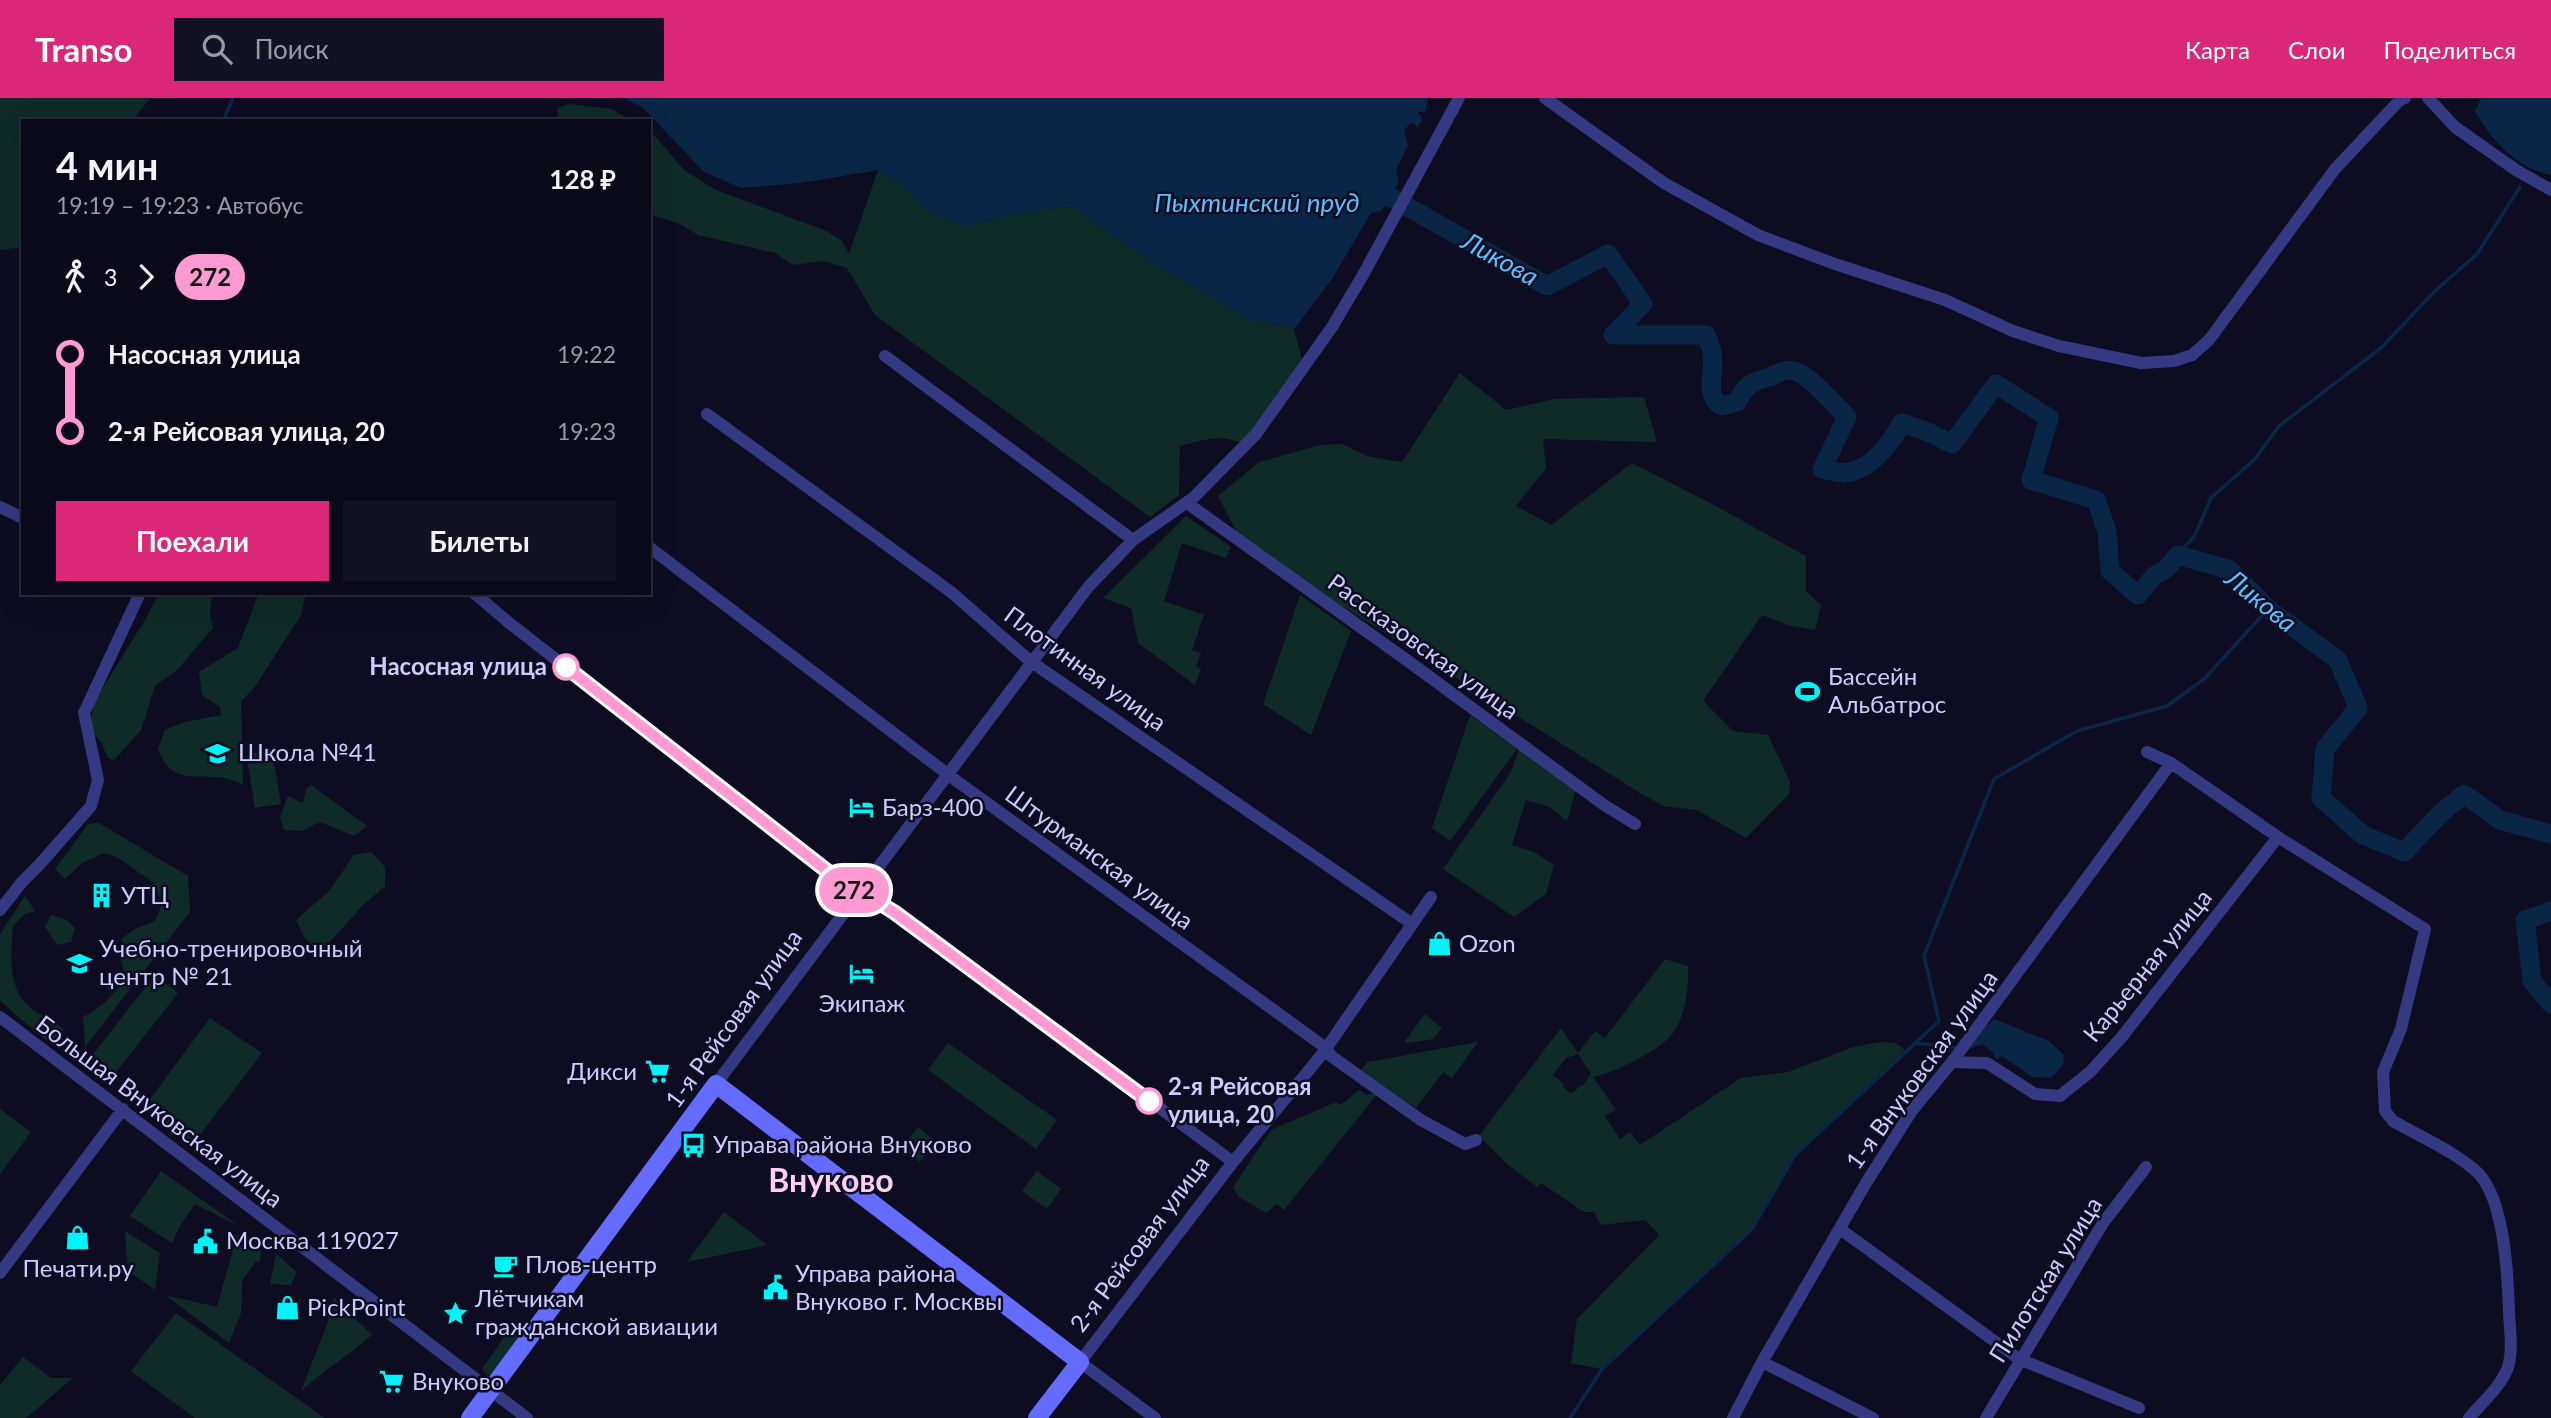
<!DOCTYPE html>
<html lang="ru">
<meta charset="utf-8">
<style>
body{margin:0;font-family:Lato,sans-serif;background:#131222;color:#f1f3f6;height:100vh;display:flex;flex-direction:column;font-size:26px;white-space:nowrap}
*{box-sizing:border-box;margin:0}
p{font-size:23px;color:#999aa2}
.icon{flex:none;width:38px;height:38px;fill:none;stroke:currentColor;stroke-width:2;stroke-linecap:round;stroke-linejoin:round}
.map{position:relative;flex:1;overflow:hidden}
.details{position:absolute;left:21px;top:21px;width:630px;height:476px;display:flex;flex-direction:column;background:#0a0919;border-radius:0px;box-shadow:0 7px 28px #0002,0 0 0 2px #2a2a38}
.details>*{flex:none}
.badge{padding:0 14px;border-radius:23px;font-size:24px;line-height:46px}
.map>.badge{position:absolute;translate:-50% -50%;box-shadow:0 0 0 4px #fff}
.legs{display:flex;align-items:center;gap:10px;height:77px;padding:0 35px;font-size:23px}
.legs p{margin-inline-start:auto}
.head{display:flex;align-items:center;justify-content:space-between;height:119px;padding:0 35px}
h1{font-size:38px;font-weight:700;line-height:52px}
.primary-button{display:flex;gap:14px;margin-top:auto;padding:14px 35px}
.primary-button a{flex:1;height:80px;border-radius:0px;background:#db2777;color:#fff;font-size:28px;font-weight:700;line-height:80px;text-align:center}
.primary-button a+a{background:#131222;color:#f1f3f6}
ul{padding:0 35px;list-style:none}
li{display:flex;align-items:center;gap:24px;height:77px;font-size:26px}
li i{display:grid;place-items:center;width:10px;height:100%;margin:0 9px;background:currentColor}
li i::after{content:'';width:18px;height:18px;margin:-9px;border:5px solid;border-radius:50%;background:#0a0919}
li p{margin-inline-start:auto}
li:first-child i{background:linear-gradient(#0000 50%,currentColor 0)}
li:last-child i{background:linear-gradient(currentColor 50%,#0000 0)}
header{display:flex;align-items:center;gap:42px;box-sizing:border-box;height:98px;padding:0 35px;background:#db2777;color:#fff}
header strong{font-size:33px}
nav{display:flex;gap:38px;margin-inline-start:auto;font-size:24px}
.search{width:490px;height:63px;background:#131222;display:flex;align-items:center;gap:18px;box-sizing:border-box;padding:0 24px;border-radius:0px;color:#999aa2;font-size:26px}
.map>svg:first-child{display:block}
</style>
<header>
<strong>Transo</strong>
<div class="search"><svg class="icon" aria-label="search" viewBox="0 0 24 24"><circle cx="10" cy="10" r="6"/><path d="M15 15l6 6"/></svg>Поиск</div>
<nav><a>Карта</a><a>Слои</a><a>Поделиться</a></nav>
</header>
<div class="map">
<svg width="2551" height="1320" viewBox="0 0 2551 1320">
<rect width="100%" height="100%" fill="#0e0c21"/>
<path fill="#0f2b27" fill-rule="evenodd" d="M0,0H150L133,23H23V149L0,152Z
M568,6L611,11L633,23H557L558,10Z
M649,31L684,72L716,92L827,133L842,143L849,156L878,72L910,94L927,114L967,128L1041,111L1073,109L1151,164L1250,222L1294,231L1304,269L1246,347C1220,335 1206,341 1180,348L1179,397L1150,419L875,217L847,170L824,163L793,167L775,155L698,137L680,126L649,116Z
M1460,275L1506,312L1554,301L1644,299L1657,344L1543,341L1546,370L1516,408L1551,427L1632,365L1714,407L1806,458V493L1821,507L1815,532L1788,527L1762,517L1703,603L1733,633L1768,637L1790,684L1789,696L1746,740L1697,712L1663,708L1640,695L1243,446L1218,398L1259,364L1320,347L1342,346L1367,358L1402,364Z
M1186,418L1231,449L1226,460L1182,445L1164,503L1204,517L1192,552L1201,555L1196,568L1201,571L1195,587L1138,545L1131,510L1103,500Z
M159,495H212L210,517L213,530L178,571L155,588L141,632L114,662L108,660L101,644L90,631L94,604L145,522Z
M253,495H306L301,517L254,590L241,603L243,686C235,684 225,679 217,679C188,678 170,683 158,651L165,632L185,624L221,617L220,609L202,597L199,574L238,550L258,497Z
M1300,497L1351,533L1311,637L1263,606Z
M1470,617L1517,651L1450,743L1432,730Z
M1521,645L1577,687L1567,723L1549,709L1526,702L1512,747L1534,754L1554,767L1546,796L1514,819L1443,771L1511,674Z
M272,652L281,706L255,710L246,656Z
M311,687L367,728L354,738L320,724L301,733L284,732L280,719L288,698L303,705L306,691Z
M99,725L188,778L190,814L85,949L83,919C102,908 115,898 125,878L119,852L122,840L135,831L155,823L162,806L154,785L117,759L104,755L82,765L65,781L55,771L88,726Z
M371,754L385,769V788L362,808L321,854L305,841L296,822L329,793L354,757Z
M25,798L35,813L25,816L13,828C11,858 6,894 35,913C45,919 54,923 63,931L59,949L43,940L0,903V836Z
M51,817L67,822L75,830L71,844L57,847L45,829Z
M1665,861L1688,868C1689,889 1686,917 1673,935C1660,953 1613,975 1593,979L1616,1012L1605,1018L1620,1041L1630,1034L1640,1047L1741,980L1788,974L1853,949L1880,944L1895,945L1905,952L1795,1057L1752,1131L1602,1271L1571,1265L1577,1221L1659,1137L1645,1122L1601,1127L1594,1114H1584L1541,1085L1537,1089L1507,1066L1481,1040L1476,1042L1561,930L1578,955L1595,933L1605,940ZM1578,956L1591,976L1584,986L1571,995L1563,989L1564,986L1553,977L1566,960Z
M155,877L178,895L110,982L87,964Z
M1425,916L1442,930L1433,941L1407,945L1405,943Z
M210,920L262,955L194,1045L145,1008Z
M1478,944L1452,980L1443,974L1416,1010L1361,972L1367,964Z
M948,945L1057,1022L1036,1051L928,972Z
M1359,992L1367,997L1379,994L1284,1112L1277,1106L1266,1115L1239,1099L1233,1089L1271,1032L1336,1004L1341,1007Z
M0,1011L31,1034L0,1076Z
M918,1029L936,1044L920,1064L901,1051Z
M161,1073L239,1128L195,1106L180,1128L172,1145L130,1118Z
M1037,1073L1061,1091L1047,1111L1022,1093Z
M724,1114L767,1147L687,1164Z
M125,1133L160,1155L155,1192L128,1173Z
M237,1137L261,1153L260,1163L255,1164L242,1183L241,1215L229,1245L165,1197L217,1209Z
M276,1156L297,1174L291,1187L270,1186Z
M334,1200L372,1237C349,1257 324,1272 301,1293L328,1224Z
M176,1215L325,1320H195L131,1273Z
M516,1222L522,1225L525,1234L494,1276L487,1278L482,1271Z
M23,1259L51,1280H73L26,1320H0V1287Z"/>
<path fill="#0a2646" d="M623,0H1427L1428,2L1425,15L1419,13L1418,15L1423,20L1418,29L1411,25L1404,32L1408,47L1396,72L1399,83L1389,105L1386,104L1381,113L1371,115L1332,181L1294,231L1250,222L1151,164L1073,109L1041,111L967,128L927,114L910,94L878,72L800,85L741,90L704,74L642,9Z
M2481,0H2551V77C2515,69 2494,44 2475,14Z
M1994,921L2049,943L2064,957L2063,967L2051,980L2032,979L2002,958L1996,961L1992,953L1982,946L1969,951L1973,939Z"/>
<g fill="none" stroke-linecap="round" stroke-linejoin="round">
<path stroke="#0a2646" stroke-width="3.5" d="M223,23L233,0
M2178,457L2195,437L2211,400L2255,361L2279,328L2381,250L2434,194L2477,156L2520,89
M1915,945L1959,950
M1570,1320L1602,1271L1752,1131L1795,1057L1939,923L1924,858L1994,681L2077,633L2167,608L2204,581L2268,511"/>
<path stroke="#0a2646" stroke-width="19" d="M1367,95L1392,100L1547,188L1608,156L1643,206L1613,237H1706C1708,242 1711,248 1712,254C1716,271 1703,299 1722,308L1737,304C1747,286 1749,285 1769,279C1776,277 1782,272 1789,272C1805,271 1835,307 1847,319L1822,371C1828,372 1837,375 1844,375C1871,373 1890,346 1902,325L1928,334L1952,346L1996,286L2049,320L2031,382L2096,402L2107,433L2110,473L2138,497L2154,478L2167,470L2178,457L2230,472L2268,511L2338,562L2358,610L2325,651L2321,700L2363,737L2404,754L2440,716L2464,696L2500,722L2551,736
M2551,813L2525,822L2532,883L2551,906"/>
<path stroke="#353982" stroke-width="12" d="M1545,0L1664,85L1758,137L1832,165L1945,202L2013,233L2059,248L2141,265L2174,263L2192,257L2209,242L2335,71L2399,3L2405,0
M2428,0L2455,29L2516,72L2551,92
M885,258L1133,442
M707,316L951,494L1030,563L1411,825
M1187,405L1408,563L1604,707L1635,726
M0,409L23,420
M649,449L958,684L1326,950L1331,958L1421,1022L1465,1046L1476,1042
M474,495L508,524L831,776L894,814L1233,1064
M2147,654L2171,665L2278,739L2425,831L2401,931L2383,974L2385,1013L2393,1023C2419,1038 2458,1055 2479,1076C2505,1104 2508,1179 2509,1216C2510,1233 2513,1252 2508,1269C2502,1287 2482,1305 2469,1320
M0,812L22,784L40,766L91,708L98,682L84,615L140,495
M0,919L527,1320
M1952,964L1987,965L2035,996L2060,998L2090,974L2121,940L2278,739
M716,986L1089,488L1133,442L1193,400L1256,336L1332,229L1363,177L1459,0
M1840,1131L2019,1261L2139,1310
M0,1175L123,1011
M1762,1264L1873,1320
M1155,1320L1080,1264L1233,1064L1323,955L1431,799
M1733,1320L1762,1264L1866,1085L1911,1014L1952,964L2171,665
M1986,1320L2103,1125L2146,1069"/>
<path stroke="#636cff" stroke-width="18" d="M470,1320L716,986L1080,1264L1037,1320"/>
</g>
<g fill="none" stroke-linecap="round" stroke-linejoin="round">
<defs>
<path id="line-1" d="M566,569L831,776L894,814L1149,1003"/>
</defs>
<use href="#line-1" stroke="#fff" stroke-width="16"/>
<use href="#line-1" stroke="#ff9ad2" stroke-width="10"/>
</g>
<defs>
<symbol id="stadium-bare" viewBox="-9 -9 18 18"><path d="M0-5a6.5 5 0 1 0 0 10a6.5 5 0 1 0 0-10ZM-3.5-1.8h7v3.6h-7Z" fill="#00f4f7" stroke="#0e0c21" stroke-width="2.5" paint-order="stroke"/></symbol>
<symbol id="school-bare" viewBox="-9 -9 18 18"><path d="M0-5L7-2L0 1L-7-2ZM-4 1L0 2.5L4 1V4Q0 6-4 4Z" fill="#00f4f7" stroke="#0e0c21" stroke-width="2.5" paint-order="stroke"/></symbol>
<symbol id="hotel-bare" viewBox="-9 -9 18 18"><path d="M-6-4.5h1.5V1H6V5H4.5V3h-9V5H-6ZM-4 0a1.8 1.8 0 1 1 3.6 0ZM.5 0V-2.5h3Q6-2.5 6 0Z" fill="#00f4f7" stroke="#0e0c21" stroke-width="2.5" paint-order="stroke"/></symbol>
<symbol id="building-bare" viewBox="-9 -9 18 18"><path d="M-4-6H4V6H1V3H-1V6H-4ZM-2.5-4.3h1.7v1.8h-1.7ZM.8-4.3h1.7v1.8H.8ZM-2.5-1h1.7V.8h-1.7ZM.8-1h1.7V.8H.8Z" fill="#00f4f7" stroke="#0e0c21" stroke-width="2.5" paint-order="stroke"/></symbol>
<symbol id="shop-bare" viewBox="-9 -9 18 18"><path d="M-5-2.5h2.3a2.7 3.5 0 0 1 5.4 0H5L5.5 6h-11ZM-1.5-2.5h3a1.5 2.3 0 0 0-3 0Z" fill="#00f4f7" stroke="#0e0c21" stroke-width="2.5" paint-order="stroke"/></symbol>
<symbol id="university-bare" viewBox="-9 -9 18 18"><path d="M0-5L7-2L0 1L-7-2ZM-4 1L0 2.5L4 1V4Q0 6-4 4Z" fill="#00f4f7" stroke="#0e0c21" stroke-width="2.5" paint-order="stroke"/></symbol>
<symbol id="supermarket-bare" viewBox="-9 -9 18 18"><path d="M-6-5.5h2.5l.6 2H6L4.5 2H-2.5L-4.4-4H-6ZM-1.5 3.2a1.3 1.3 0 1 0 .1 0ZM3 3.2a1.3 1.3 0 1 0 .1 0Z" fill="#00f4f7" stroke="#0e0c21" stroke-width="2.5" paint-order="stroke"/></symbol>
<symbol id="bus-bare" viewBox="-9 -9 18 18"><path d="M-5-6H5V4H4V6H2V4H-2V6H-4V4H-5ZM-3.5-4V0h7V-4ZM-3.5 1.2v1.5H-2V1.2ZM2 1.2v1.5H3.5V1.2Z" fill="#00f4f7" stroke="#0e0c21" stroke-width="2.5" paint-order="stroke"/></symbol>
<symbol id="civic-bare" viewBox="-9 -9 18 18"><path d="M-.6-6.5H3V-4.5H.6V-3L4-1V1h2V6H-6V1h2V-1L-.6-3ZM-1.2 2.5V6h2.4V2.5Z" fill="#00f4f7" stroke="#0e0c21" stroke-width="2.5" paint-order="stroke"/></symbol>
<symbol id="cafe-bare" viewBox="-9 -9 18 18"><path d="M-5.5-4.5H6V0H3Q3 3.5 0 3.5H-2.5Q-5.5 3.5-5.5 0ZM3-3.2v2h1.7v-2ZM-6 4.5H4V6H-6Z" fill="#00f4f7" stroke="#0e0c21" stroke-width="2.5" paint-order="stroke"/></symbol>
<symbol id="sight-bare" viewBox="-9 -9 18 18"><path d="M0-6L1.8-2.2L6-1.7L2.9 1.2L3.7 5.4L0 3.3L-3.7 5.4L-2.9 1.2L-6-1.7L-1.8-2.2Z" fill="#00f4f7" stroke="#0e0c21" stroke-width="2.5" paint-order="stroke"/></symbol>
</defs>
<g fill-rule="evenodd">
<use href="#stadium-bare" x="1790" y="576" width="35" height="35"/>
<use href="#school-bare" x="200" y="638" width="35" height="35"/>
<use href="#hotel-bare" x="844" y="692" width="35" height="35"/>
<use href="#building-bare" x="84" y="780" width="35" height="35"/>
<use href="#shop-bare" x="1422" y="828" width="35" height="35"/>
<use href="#university-bare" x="62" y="848" width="35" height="35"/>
<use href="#hotel-bare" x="844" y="858" width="35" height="35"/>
<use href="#supermarket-bare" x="640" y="956" width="35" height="35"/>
<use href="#bus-bare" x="676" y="1030" width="35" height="35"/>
<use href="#shop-bare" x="60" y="1122" width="35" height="35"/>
<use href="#civic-bare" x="188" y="1126" width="35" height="35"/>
<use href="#cafe-bare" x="488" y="1150" width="35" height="35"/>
<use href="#civic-bare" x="758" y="1172" width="35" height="35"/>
<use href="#shop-bare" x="270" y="1192" width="35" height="35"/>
<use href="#sight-bare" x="438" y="1198" width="35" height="35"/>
<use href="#supermarket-bare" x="374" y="1266" width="35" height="35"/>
</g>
<g fill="#fff" stroke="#ff9ad2" stroke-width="3.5">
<circle cx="566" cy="569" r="12"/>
<circle cx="1149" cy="1003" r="12"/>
</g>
<g text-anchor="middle" stroke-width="5" stroke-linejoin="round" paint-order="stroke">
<g font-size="24" fill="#cdccff" stroke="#0e0c21">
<text transform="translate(1423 549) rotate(36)" y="8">Рассказовская улица</text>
<text transform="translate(1085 571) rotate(36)" y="8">Плотинная улица</text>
<text transform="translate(1099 760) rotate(36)" y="8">Штурманская улица</text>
<text transform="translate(2148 868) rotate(-51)" y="8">Карьерная улица</text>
<text transform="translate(734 921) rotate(-54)" y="8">1-я Рейсовая улица</text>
<text transform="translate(1922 972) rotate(-54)" y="8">1-я Внуковская улица</text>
<text transform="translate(159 1014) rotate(37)" y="8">Большая Внуковская улица</text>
<text transform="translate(1140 1146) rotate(-53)" y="8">2-я Рейсовая улица</text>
<text transform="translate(2046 1182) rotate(-58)" y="8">Пилотская улица</text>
</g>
<g font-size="24" font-weight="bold" fill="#cdccff" stroke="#0e0c21" text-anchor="end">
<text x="547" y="577">Насосная улица</text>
<text x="1168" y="997" text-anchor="start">2-я Рейсовая<tspan x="1168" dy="28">улица, 20</tspan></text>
</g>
<g font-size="24" fill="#cdccff" stroke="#0e0c21" text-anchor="start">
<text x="1828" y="587">Бассейн<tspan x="1828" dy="28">Альбатрос</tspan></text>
<text x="238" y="663">Школа №41</text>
<text x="882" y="718">Барз-400</text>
<text x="121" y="806">УТЦ</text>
<text x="1459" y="854">Ozon</text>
<text x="99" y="859">Учебно-тренировочный<tspan x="99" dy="28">центр № 21</tspan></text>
<text x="862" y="914" text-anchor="middle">Экипаж</text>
<text x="637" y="982" text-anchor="end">Дикси</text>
<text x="713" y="1055">Управа района Внуково</text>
<text x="226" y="1151">Москва 119027</text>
<text x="525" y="1175">Плов-центр</text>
<text x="78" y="1179" text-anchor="middle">Печати.ру</text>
<text x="795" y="1184">Управа района<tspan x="795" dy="28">Внуково г. Москвы</tspan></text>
<text x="475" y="1209">Лётчикам<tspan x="475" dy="28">гражданской авиации</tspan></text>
<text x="307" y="1218">PickPoint</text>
<text x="412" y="1292">Внуково</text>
</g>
<g font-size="26" font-style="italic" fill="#5ac1ff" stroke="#0e0c21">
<text x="1257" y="114">Пыхтинский пруд</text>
<text transform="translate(1500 161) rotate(29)" y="9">Ликова</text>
<text transform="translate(2261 503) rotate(39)" y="9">Ликова</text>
</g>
<g font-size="32" font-weight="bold" fill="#ffcef1" stroke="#0e0c21">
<text x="831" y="1094">Внуково</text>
</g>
</g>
</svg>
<b class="badge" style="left:854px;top:792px;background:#ff9ad2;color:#111">272</b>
<section class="details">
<div class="head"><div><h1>4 мин</h1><p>19:19 – 19:23 · Автобус</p></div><b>128 ₽</b></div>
<div class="legs"><svg class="icon" aria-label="walk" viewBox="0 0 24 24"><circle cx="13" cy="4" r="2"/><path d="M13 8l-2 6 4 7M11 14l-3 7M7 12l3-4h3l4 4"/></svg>3<svg class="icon" aria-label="forward" viewBox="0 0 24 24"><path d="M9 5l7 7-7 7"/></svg><b class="badge" style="background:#ff9ad2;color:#111">272</b></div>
<ul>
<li><i style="color:#ff9ad2"></i><b>Насосная улица</b><p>19:22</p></li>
<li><i style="color:#ff9ad2"></i><b>2-я Рейсовая улица, 20</b><p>19:23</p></li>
</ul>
<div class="primary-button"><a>Поехали</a><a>Билеты</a></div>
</section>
</div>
